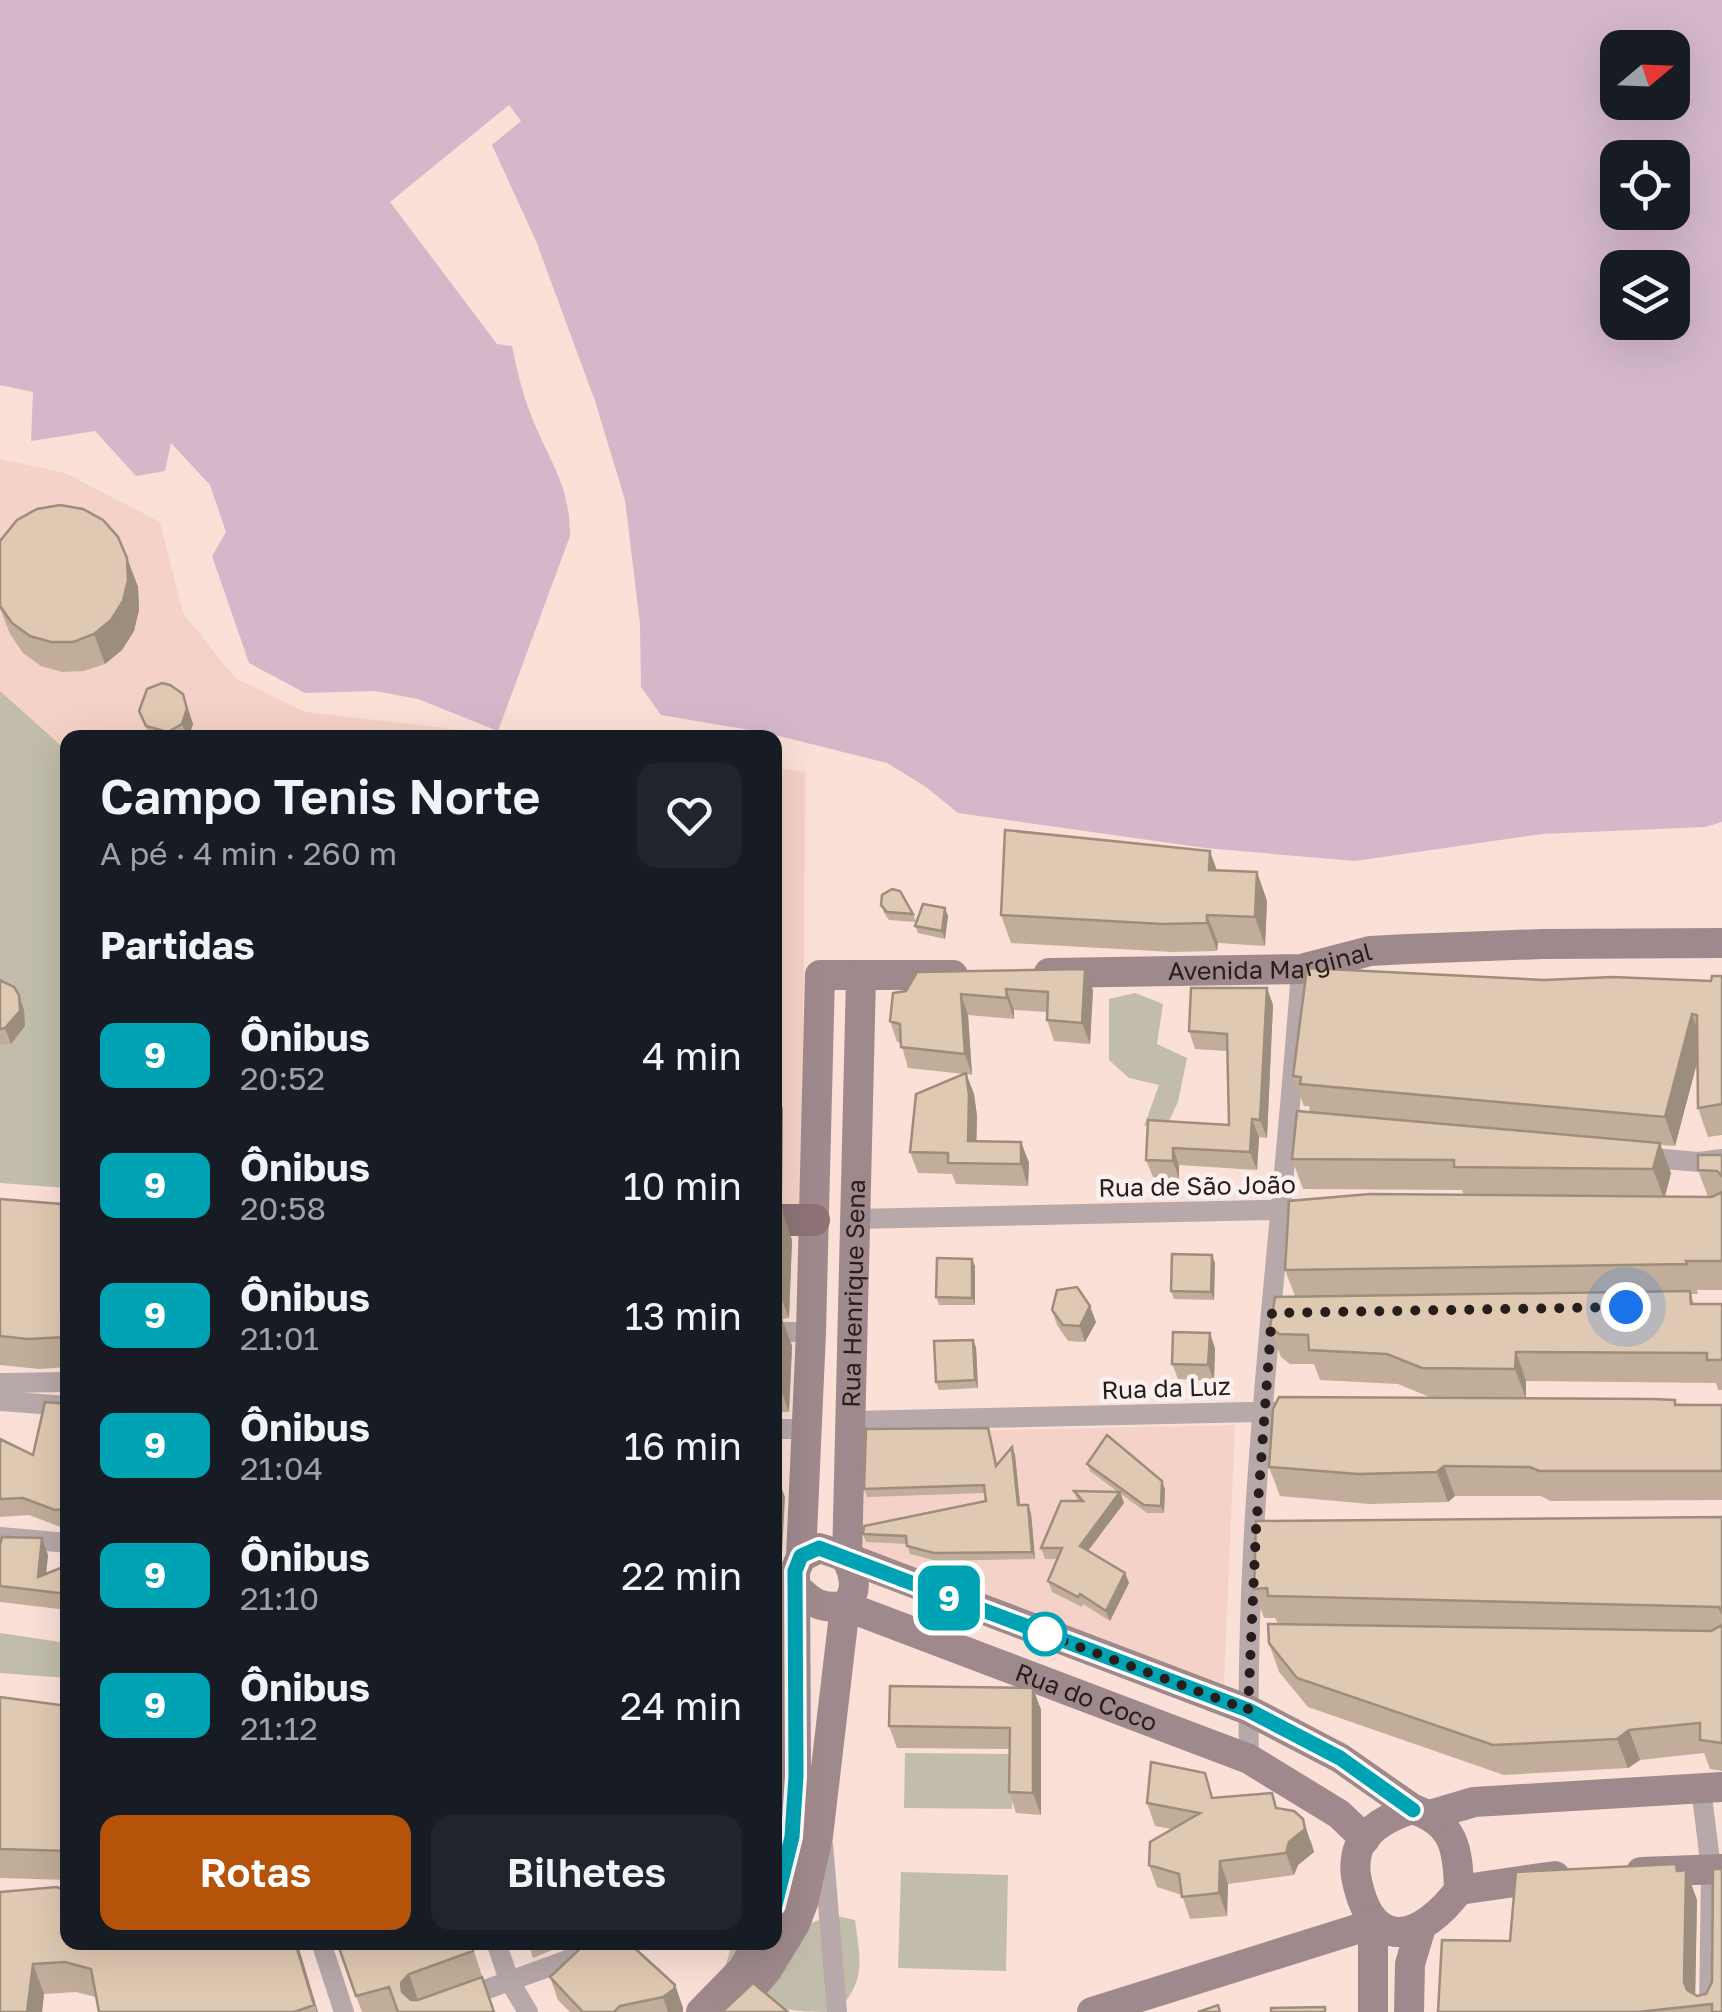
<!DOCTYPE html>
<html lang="pt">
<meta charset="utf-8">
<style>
body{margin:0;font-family:"Golos Text",sans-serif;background:#20242c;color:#f1f3f6;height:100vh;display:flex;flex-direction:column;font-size:38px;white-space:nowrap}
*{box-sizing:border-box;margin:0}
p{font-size:32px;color:#9ea1a6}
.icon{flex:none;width:55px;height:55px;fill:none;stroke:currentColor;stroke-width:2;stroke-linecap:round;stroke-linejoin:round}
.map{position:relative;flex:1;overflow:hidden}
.side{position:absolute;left:60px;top:730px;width:722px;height:1220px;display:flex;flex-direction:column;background:#171b24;border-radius:20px;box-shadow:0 10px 40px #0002}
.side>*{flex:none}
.badge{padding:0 20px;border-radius:15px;font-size:35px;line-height:65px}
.needle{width:65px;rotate:71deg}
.fabs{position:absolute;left:1600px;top:30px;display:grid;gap:20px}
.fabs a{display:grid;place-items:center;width:90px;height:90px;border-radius:20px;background:#171b24;box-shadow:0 10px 40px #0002;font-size:50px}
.you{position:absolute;width:50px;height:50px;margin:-25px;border:8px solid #fff;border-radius:50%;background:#1a73e8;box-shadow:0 0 0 15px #1a73e833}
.map>.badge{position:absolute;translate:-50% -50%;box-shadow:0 0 0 5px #fff}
h2{padding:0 40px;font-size:38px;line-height:90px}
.round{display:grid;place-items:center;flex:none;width:105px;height:105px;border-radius:20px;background:#20242c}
.head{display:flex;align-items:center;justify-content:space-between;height:170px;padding:0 40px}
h1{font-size:48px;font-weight:600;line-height:75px}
.button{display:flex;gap:20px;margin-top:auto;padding:20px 40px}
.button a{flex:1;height:115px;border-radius:20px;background:#b45309;color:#fff;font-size:40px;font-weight:600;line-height:115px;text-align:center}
.button a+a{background:#20242c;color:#f1f3f6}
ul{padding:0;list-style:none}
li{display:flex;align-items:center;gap:30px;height:130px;padding:0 40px}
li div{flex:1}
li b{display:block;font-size:38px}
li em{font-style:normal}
li .badge{min-width:110px;font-weight:700;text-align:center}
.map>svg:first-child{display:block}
</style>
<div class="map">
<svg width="1722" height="2012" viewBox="0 0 1722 2012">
<rect width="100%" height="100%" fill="#fbe0d7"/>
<path fill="#f5d2c7" d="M0,459L65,473L160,522L183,613L235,678L305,712L520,737L68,738L67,751L0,691Z
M775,768L805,772L802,1204H775Z
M1235,1425L1224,1684L860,1552L866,1433Z"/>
<path fill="#c1bdaa" d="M0,691L67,751V1188L0,1183Z
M1135,993L1163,1004L1157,1044L1187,1058L1178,1102L1168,1123L1144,1126L1159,1085L1129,1078L1109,1060V999Z
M0,1633L67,1643V1678L0,1673Z
M905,1753L1012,1754V1809L904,1808Z
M901,1872L1008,1875L1006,1971L898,1968Z
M832,1915L855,1920C860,1961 867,1979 837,2012C775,2012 770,2010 726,1965L732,1943L775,1942V1926L793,1930Z"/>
<path fill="#d4b8ca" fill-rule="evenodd" d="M0,0H1722V822L1705,827L1542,834L1355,861L1205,848L958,813L926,787L887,763L767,733L661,715L641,687L640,624L625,500L595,401L536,241L492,145L521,121L509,105L390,202L497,344L512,346C517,370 522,392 531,415C549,462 570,483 570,536L498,731L418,699L375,691L305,693L249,663L212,556L226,532L210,485L171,443L165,471L136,476L95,431L31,441L33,392L0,385ZM1618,48H1672V102H1618ZM1618,158H1672V212H1618ZM1618,268H1672V322H1618Z"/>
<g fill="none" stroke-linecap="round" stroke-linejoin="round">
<path stroke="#b7a8a9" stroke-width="20" d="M1641,1157L1699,1162L1722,1159
M854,1219L1312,1209
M775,1332H811
M0,1383L68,1382
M0,1401L68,1406
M852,1421L1300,1411
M775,1429H807
M0,1537L68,1543
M1249,1759C1244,1495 1283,1232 1301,969
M1701,1788L1711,1869L1709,2012
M823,1844L837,2012
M321,1942L344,2012
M496,1942L509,1980L528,2012
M424,2012L617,1942"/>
<g stroke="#9f898c" stroke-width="30">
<path id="s1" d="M1049,973L1301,969L1370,951L1408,949L1542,944L1722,943"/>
<path d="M801,1557L819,1548L832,1552L1248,1710L1340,1758L1413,1809"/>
<path id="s2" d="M797,1588C813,1604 822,1609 845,1606L1249,1759L1339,1814L1365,1839"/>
<path d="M1413,1809C1455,1823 1458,1850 1459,1890C1422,1939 1373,1956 1357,1881C1354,1870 1355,1853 1361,1843C1373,1824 1393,1815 1413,1809Z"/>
<path d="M1430,1815L1474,1802L1722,1787"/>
<path d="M1641,1872L1722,1869"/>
<path d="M1459,1890L1555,1876"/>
<path d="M775,1905L792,1837L796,1776L795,1571L801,1557L811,1332L820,975H953"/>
<path d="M701,2012L743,1969L759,1942"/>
<path id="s3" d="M731,2012L767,1970L795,1924L803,1903L818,1836L845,1606C858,1592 855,1576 847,1560L861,976"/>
<path d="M1092,2012L1373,1924"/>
<path d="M1373,2012V1924"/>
<path d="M1409,2012L1410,1964L1421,1927"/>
</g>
<path stroke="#8e7376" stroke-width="32" d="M775,1220H814"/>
</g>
<path fill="#c1ad99" d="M0,541L127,558L138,587L139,610L134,631L122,650L105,664L84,671L62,672L41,666L23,653L10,634L0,608Z
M188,709L193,724L188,738H150L139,711Z
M1217,870L1257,872L1267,901L1265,946L1218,943L1217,951L1173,952L1011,943L1001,915Z
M881,905L913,914L916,922L889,920L884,913Z
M948,916L945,939L918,933L915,926Z
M917,972L1093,990L1090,1044L1054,1041L1047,1020V1012L1014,1010V1019L968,1015L972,1075L966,1074L974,1094L977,1116L976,1141L1021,1142L1029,1163L1028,1186L956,1184L952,1174L918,1173L910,1152L964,1074L908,1068L901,1043L897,1042L890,1021Z
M1722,976V1135L1708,1137L1698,1108L1697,1063L1675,1146L1660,1145L1671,1173L1665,1197H1708L1698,1170L1722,1155V1290H1697L1698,1294H1691L1694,1304H1722V1390H1718L1716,1383L1526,1381V1398L1722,1405V1500L1550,1501L1541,1496H1455L1448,1502L1369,1504L1280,1496L1269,1467L1432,1398L1398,1384L1320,1380L1314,1364H1290L1281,1357L1270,1327L1295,1296L1285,1270L1464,1195L1462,1190L1303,1189L1292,1159L1310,1112L1309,1106H1304L1293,1076L1544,980L1711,981Z
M0,980L24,1010L25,1026L11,1044L0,1045Z
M1267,988L1273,1005L1267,1138L1259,1137L1257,1170L1179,1165V1179L1153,1177L1146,1160L1229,1125L1227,1051L1195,1049L1189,1031Z
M775,1087L783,1109L782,1194H775Z
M0,1199L61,1204L68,1223V1367L39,1369L0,1365Z
M775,1210L792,1240L789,1318L782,1319L792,1346L789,1412H775Z
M1212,1255L1215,1263L1214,1300L1174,1299L1171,1291Z
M975,1266V1305H939L936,1297Z
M1052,1310L1096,1322L1085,1342L1068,1341L1057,1325Z
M976,1347L978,1388L939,1390L936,1382Z
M1215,1348L1214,1381L1178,1379L1172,1364Z
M68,1404V1526L61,1527L29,1515L0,1517V1439L33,1455Z
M991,1435L997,1465L1012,1447L1015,1455L1020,1505L1031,1513L1035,1559L937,1561L910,1554L907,1544L866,1542L863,1534L986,1501L985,1493L867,1497L864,1489Z
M1087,1464L1165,1489L1164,1513H1147L1121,1494L1124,1503L1088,1551L1125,1573L1129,1583L1110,1621L1083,1604L1082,1607L1052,1592L1048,1581L1057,1559H1045L1041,1548L1078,1501L1074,1491L1118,1492L1090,1471Z
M1722,1517V1771L1710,1769L1704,1753L1640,1760L1628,1768L1504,1775L1308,1707L1279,1672L1269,1643L1278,1624L1275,1618H1264L1254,1589Z
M0,1545L48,1555L46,1574L68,1565V1610L0,1602Z
M1033,1688L1041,1710V1815L1016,1813L1009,1792L1010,1749L897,1748L889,1726Z
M0,1697L68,1706V1880L0,1878Z
M1214,1798L1277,1808L1311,1841L1314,1852L1298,1865L1294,1875L1228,1884L1227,1916L1190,1919L1182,1895L1157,1887L1149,1865L1172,1829L1155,1826L1147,1803Z
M1686,1870L1697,1900L1695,1995L1706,1994L1712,1982L1722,2012H1438L1510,1941L1678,1871Z
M0,1892L68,1942H297L318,2012H99L96,1997L76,1992L44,1994L42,2012H0Z
M336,1942H471L482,1976L429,1996L494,2012H362Z
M528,1942H572L533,1958Z
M550,1977L675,1985L683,2008V2012H570L558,2000Z"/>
<path fill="#9d8d7d" d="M127,558L138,587L139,610L134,631L122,650L105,664L94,634Z
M183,694L193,724L188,738L182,724Z
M775,826L781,843L775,881Z
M1210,851L1220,879L1209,870Z
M1257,872L1267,901L1265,946L1255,917Z
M945,908L948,916L945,939L942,931Z
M1207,915L1218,943L1217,951L1207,923Z
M1085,969L1093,990L1090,1044L1082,1023Z
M1267,988L1273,1005L1267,1138L1260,1120Z
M1006,989L1014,1010V1019L1007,998Z
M961,994L968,1015L972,1075L965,1054Z
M19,995L24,1010L25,1026L11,1044L5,1028Z
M1692,1014L1702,1044L1675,1146L1665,1117Z
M966,1073L974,1094L977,1116L976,1162L968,1141Z
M775,1087L783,1109L782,1194L775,1176Z
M1252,1119L1259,1137L1257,1170L1250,1152Z
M1021,1142L1029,1163L1028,1186L1021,1164Z
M1660,1143L1671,1173L1664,1199L1653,1169Z
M1173,1148L1179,1165V1179L1173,1161Z
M61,1204L68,1223V1341L61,1311Z
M782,1210L792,1240L789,1318L778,1289Z
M1212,1255L1215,1263L1214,1300L1211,1292Z
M972,1259L975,1266V1305L972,1298Z
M1090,1306L1096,1322L1085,1342L1080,1326Z
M781,1316L792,1346L789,1412L778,1382Z
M1210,1333L1215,1348L1214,1381L1208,1365Z
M973,1340L976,1347L978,1388L975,1380Z
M1516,1352L1526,1381V1399L1515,1369Z
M1012,1447L1015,1455L1021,1513L1018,1505Z
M1444,1466L1455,1496L1448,1502L1437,1472Z
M775,1470L785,1497L782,1553L776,1571L777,1680L775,1675Z
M1162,1481L1165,1489L1164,1513L1161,1506Z
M1120,1492L1124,1503L1084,1556L1080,1546Z
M1028,1505L1031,1513L1035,1559L1032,1552Z
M42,1538L48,1555L44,1593L38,1577Z
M1125,1573L1129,1583L1110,1621L1106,1611Z
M1033,1688L1041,1710V1815L1033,1793Z
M1629,1730L1640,1760L1628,1768L1617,1739Z
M1303,1819L1314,1852L1298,1865L1294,1875L1286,1853L1289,1842Z
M1220,1861L1228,1884L1227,1916L1219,1893Z
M1676,1864L1686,1891V1870L1697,1900L1695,2006H1693L1684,1982Z
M295,1942H297L318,2012H317Z
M33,1964L44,1994L42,2012H27Z
M409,1974L418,2000L411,2009L402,1992L401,1983Z
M675,1985L683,2008V2012H668L663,1997Z"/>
<path fill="#e0c9b2" stroke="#9d8d7d" stroke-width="2.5" d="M60,505L83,509L103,520L118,537L127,558L128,580L123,601L111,620L94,634L73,642H51L30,636L12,623L0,606V541L17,520L37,509Z
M162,683L170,685L183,694L187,709L182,724L168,732L146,726L139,711L147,689Z
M1005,830L1210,851L1209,870L1257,872L1255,917L1207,915V923L1162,924L1001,915Z
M892,889L900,891L913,914L887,912L881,905L882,895Z
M923,904L945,908L942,931L915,926Z
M1307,968L1544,980L1612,977L1711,981L1712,976H1722V1104L1698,1108L1697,1015L1692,1014L1665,1117L1300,1084L1301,1077L1293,1076Z
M1085,969L1082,1023L1047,1020L1048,992L1006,989L1007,998L961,994L965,1054L901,1047L900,1024L890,1021L893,993L906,991L917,972Z
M0,980L14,987L19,995L20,1011L5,1028L0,1029Z
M1191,988H1267L1260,1120L1252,1119L1250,1152L1173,1148V1161L1146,1160L1148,1120L1229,1125L1227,1034L1189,1031Z
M966,1073L969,1095L968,1141L1021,1142V1164L948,1163V1153L910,1152L916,1094Z
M1297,1111L1660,1143L1653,1169L1454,1167V1160L1292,1159Z
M1698,1155H1722V1176L1717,1171L1698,1170Z
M1722,1192V1261H1686L1687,1264L1285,1270L1289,1201L1370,1194L1712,1197Z
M0,1199L61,1204V1311L66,1337L28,1339L0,1336Z
M775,1210H782L778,1289H775Z
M1172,1254L1212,1255L1211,1292L1171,1291Z
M937,1258L972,1259V1298L936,1297Z
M1077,1287L1090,1306L1080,1326L1063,1325L1052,1310L1057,1290Z
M1690,1291L1691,1304H1722V1360H1707V1353L1516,1352L1515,1369L1422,1368L1387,1354L1309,1350L1308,1335L1279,1334L1270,1327L1275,1297Z
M775,1316H781L778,1382H775Z
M1173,1332L1210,1333L1208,1365L1172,1364Z
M973,1340L975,1380L936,1382L934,1341Z
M1279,1397L1652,1399L1675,1400V1405H1722V1471H1539L1530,1467L1444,1466L1437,1472L1358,1474L1269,1467L1273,1409Z
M45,1402L68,1404V1509L55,1510L23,1498L0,1499V1439L33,1455Z
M988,1428L996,1466L1012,1447L1018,1505H1028L1032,1552L934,1553L907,1546L906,1536L863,1534L864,1526L986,1501L984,1485L864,1489L866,1429Z
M1107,1435L1162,1481L1161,1506L1144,1505L1087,1464Z
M1074,1491L1120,1492L1080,1546L1125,1573L1106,1611L1080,1594L1078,1597L1048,1581L1062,1548H1041L1061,1501H1083Z
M1722,1517V1612L1719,1607L1268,1596L1267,1588L1254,1589L1256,1521Z
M2,1537L42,1538L38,1577L68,1565V1594L0,1586V1545Z
M1268,1624L1711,1631L1722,1625V1743L1700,1740V1723L1629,1730L1617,1739L1493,1745L1297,1678L1269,1643Z
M62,1627L68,1628V1640Z
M890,1686L1033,1688V1793L1009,1792L1010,1728L889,1726Z
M0,1697L68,1706V1851L0,1849Z
M1151,1762L1205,1773L1212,1798L1272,1793L1276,1808L1294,1811L1303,1819L1305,1829L1289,1842L1286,1853L1220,1861L1219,1893L1182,1897L1179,1874L1149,1865L1150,1842L1200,1813L1147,1803Z
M1676,1864L1677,1871L1686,1870L1684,1982L1687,1990L1697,1996L1706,1994L1712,1982L1713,1869H1722V2012H1712V2004L1638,2012H1438L1442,1940L1510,1941L1516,1872Z
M57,1887L68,1892V1942H295L314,2005L294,2012H99L91,1969L65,1962L33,1964L27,2012H0V1892Z
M337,1942H470L473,1951L409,1974L401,1983L402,1992L411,2000H418L482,1977L494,2012H398L389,1987L356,1996Z
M587,1942H628L675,1985L674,1989L663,1997L620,2006L614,2012H583L550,1977Z
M753,1983L788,2012H722Z
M1218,2005L1220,2012H1198Z
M1325,2007V2012H1271V2008Z"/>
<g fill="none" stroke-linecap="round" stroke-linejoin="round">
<defs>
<path id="line" d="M775,1905L792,1837L796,1776L795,1571L801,1556L819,1548L1248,1710L1340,1758L1413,1810"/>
</defs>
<use href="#line" stroke="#fff" stroke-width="22"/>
<use href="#line" stroke="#00a3b4" stroke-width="15"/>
<path stroke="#271e1b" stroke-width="10" stroke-dasharray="0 18" d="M1045,1634L1029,1628L1248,1710L1256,1530L1272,1313L1626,1307"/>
</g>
<circle fill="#fff" stroke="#00a3b4" stroke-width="5" cx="1045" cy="1634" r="20"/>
<g text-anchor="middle" stroke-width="9" stroke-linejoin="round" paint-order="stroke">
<g font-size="25" fill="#271e1b" stroke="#fcf1ee">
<text dy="9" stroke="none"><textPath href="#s1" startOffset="222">Avenida Marginal</textPath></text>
<text transform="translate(1197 1186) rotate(-1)" y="9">Rua de São João</text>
<text dy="9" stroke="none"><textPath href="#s3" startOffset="748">Rua Henrique Sena</textPath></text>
<text transform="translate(1166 1388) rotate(-2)" y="9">Rua da Luz</text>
<text dy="9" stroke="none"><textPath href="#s2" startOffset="312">Rua do Coco</textPath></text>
</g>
</g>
</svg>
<div class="fabs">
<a><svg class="needle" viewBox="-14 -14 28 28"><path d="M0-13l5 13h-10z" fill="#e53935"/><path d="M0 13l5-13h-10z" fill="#9ea1a6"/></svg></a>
<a><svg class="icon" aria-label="locate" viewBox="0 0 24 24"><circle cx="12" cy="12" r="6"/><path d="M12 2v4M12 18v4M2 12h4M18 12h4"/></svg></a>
<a><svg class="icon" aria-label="layers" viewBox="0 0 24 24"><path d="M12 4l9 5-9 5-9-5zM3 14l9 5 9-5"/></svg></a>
</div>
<div class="you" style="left:1626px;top:1307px"></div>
<b class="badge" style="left:949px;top:1598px;background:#00a3b4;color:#fff">9</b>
<section class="side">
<div class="head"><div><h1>Campo Tenis Norte</h1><p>A pé · 4 min · 260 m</p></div><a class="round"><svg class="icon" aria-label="heart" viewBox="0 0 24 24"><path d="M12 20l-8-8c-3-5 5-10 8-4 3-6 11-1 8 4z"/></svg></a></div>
<h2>Partidas</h2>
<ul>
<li><span class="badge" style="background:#00a3b4;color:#fff">9</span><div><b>Ônibus</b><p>20:52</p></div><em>4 min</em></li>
<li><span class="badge" style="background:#00a3b4;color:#fff">9</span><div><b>Ônibus</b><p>20:58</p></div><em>10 min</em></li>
<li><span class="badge" style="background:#00a3b4;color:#fff">9</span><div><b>Ônibus</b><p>21:01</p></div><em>13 min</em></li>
<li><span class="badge" style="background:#00a3b4;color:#fff">9</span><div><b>Ônibus</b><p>21:04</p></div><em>16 min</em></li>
<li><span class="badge" style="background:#00a3b4;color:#fff">9</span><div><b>Ônibus</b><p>21:10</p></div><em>22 min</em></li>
<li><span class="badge" style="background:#00a3b4;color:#fff">9</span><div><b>Ônibus</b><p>21:12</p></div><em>24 min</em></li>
</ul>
<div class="button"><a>Rotas</a><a>Bilhetes</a></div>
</section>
</div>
